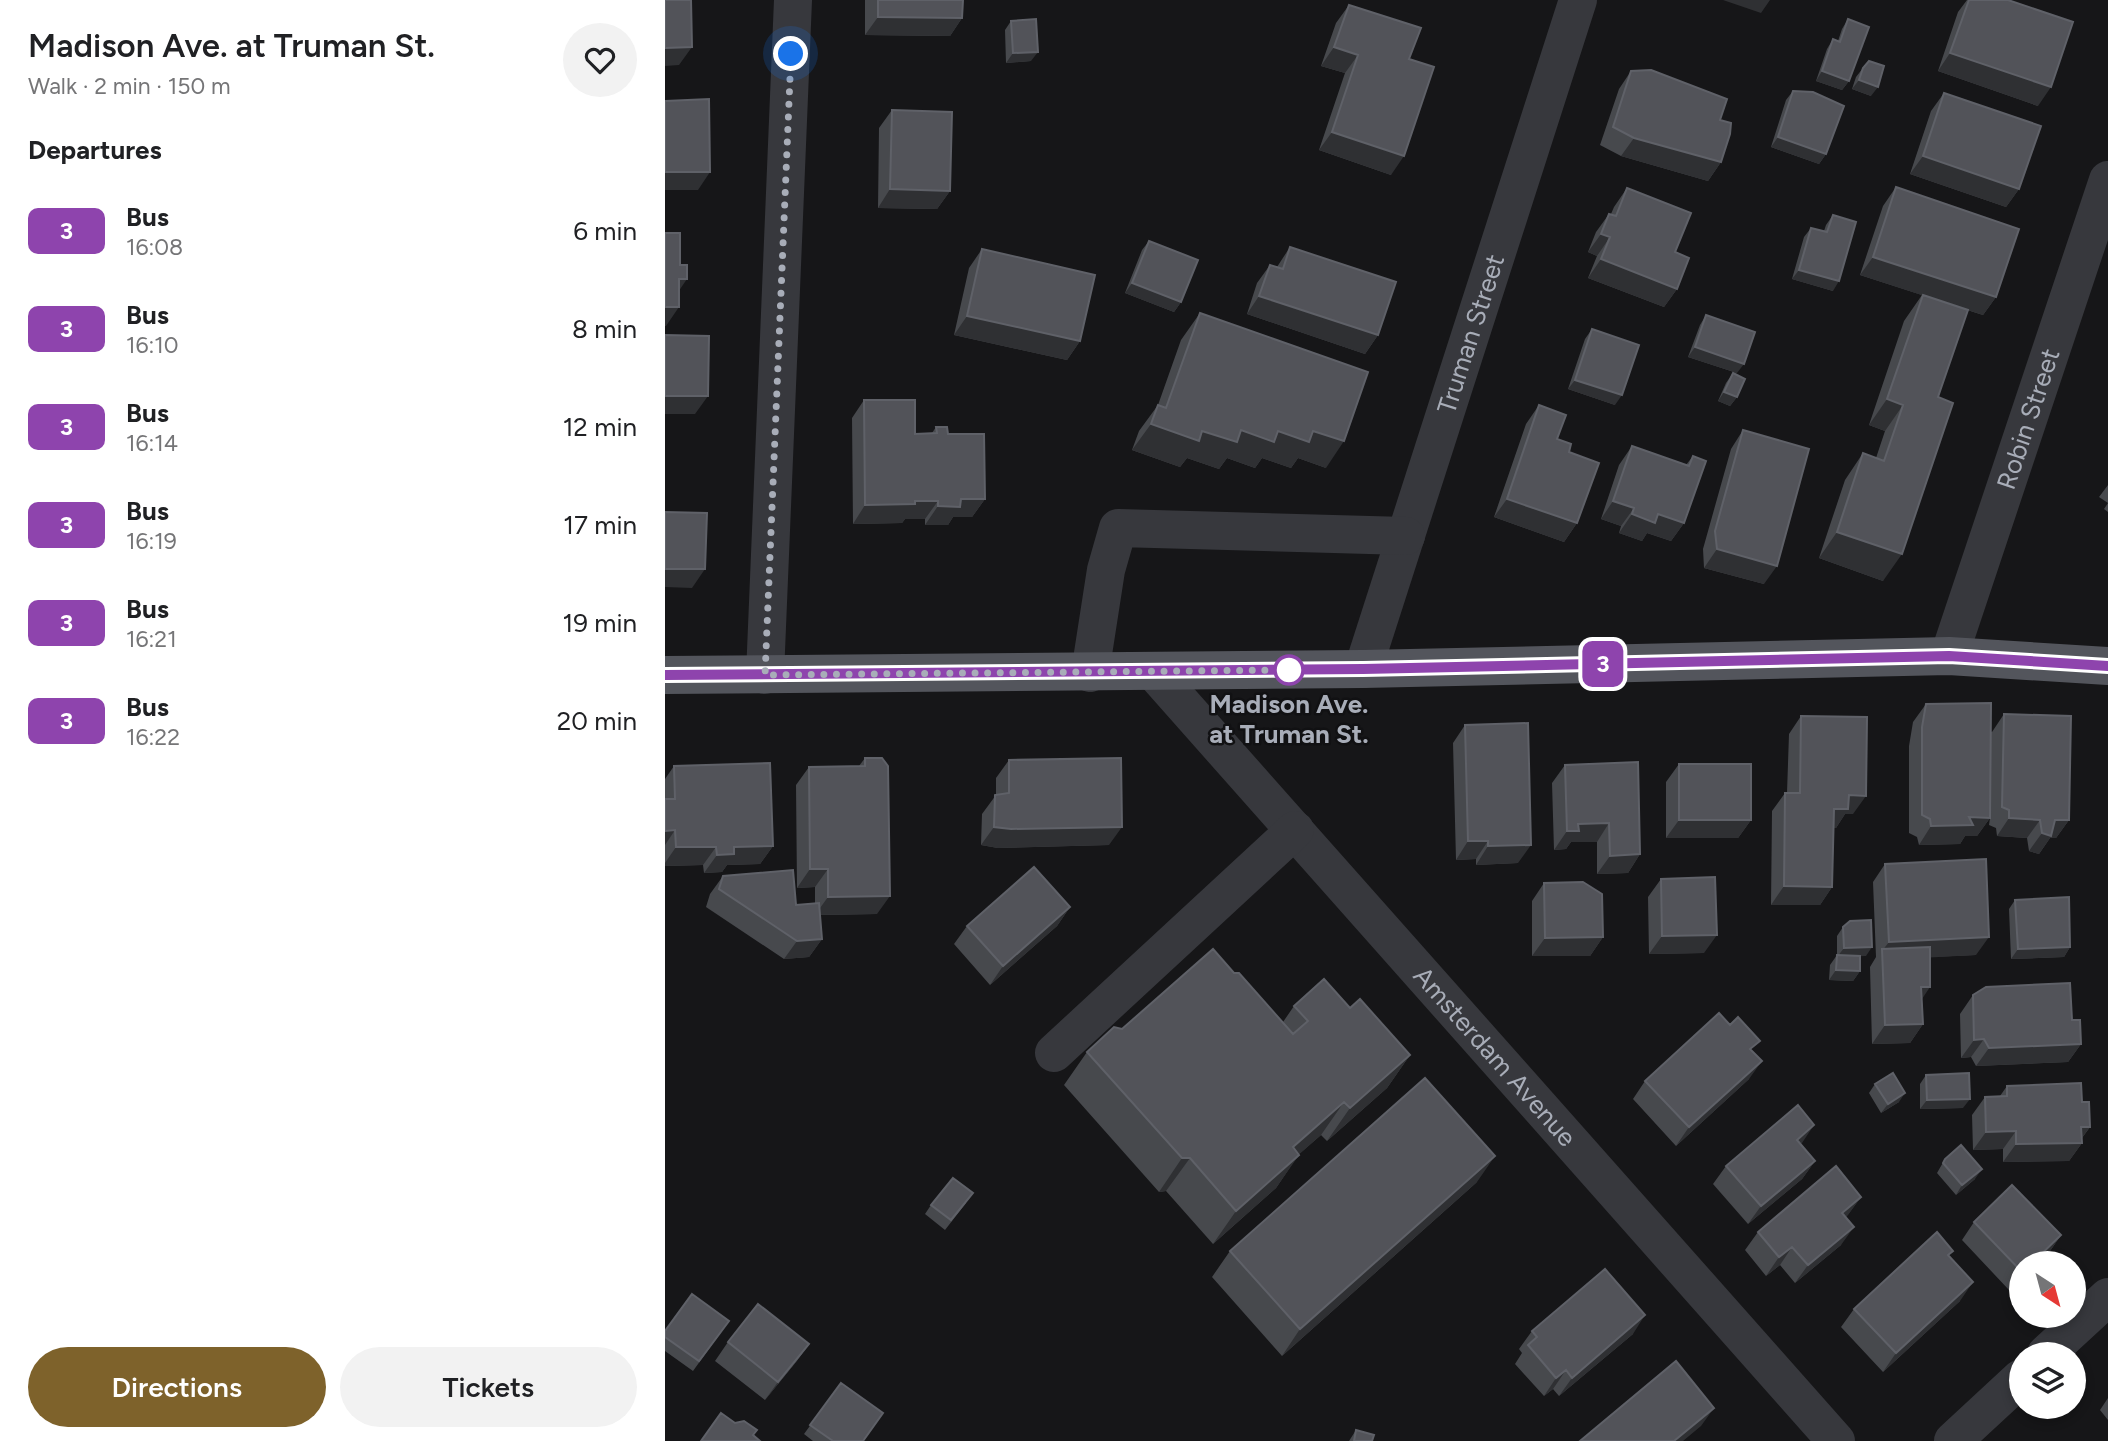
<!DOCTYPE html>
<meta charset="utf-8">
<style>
body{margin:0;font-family:Figtree,sans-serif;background:#f2f2f2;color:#202124;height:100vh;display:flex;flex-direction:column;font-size:26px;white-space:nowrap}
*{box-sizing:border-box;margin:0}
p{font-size:23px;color:#757577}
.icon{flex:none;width:38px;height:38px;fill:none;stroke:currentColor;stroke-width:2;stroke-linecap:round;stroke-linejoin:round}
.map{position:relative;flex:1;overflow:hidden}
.side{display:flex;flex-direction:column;background:#fff;width:665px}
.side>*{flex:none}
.badge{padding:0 14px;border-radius:10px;font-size:24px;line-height:46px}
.needle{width:46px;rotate:144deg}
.buttons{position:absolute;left:1344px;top:1251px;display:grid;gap:14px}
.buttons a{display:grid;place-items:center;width:77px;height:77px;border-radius:50%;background:#fff;box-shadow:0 4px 10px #0003;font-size:35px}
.you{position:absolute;width:35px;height:35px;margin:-18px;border:5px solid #fff;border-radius:50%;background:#1a73e8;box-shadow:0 0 0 10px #1a73e833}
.map>.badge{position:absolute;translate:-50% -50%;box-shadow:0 0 0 4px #fff}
h2{padding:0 28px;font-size:26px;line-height:63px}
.round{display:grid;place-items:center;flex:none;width:74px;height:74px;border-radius:37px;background:#f2f2f2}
.headline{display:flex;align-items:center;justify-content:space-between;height:119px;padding:0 28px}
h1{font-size:33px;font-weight:600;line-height:52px}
.action{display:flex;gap:14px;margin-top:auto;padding:14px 28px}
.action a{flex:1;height:80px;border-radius:42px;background:#7e622b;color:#fff;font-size:28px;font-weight:600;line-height:80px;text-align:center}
.action a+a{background:#f2f2f2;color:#202124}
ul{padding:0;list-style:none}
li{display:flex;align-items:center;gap:21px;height:98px;padding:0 28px}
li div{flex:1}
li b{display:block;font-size:26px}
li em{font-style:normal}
li .badge{min-width:77px;font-weight:700;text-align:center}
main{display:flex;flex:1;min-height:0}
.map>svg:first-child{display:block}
</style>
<main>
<section class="side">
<div class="headline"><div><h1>Madison Ave. at Truman St.</h1><p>Walk · 2 min · 150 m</p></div><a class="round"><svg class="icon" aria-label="heart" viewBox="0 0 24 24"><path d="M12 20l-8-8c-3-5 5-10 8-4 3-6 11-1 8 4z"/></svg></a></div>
<h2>Departures</h2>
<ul>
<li><span class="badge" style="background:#8e44ad;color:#fff">3</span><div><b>Bus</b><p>16:08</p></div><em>6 min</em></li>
<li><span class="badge" style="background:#8e44ad;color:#fff">3</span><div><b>Bus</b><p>16:10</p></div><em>8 min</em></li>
<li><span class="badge" style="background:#8e44ad;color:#fff">3</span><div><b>Bus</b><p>16:14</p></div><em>12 min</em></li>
<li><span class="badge" style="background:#8e44ad;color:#fff">3</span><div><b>Bus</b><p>16:19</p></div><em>17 min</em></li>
<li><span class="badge" style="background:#8e44ad;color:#fff">3</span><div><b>Bus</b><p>16:21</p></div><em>19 min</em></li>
<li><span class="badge" style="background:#8e44ad;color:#fff">3</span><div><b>Bus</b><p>16:22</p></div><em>20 min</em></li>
</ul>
<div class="action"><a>Directions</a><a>Tickets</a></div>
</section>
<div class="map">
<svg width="1443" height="1441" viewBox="0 0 1443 1441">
<rect width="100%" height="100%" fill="#161618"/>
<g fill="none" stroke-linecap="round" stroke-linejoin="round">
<g stroke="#37383d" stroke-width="38">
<path id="s1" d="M1284,656L1443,180"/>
<path id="s2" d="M698,669L913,0"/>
<path id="s3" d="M489,672L1171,1441"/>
<path d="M425,673L441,570L453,528L741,536"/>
<path d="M100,675L128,0"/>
<path d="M389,1053L630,830"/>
<path d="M1381,1354L1443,1297"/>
<path d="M1288,1441L1356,1378"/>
</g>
<path stroke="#53555c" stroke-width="38" d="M0,675L698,669L1284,656L1443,666"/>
</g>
<path fill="#47494d" d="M200,0H298L297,18L285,36L200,35Z
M1302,0H1343L1373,106L1273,71L1293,12Z
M684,5L744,59L726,175L654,150L680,73L656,66L671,23Z
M1183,19L1184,81L1177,90L1151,81L1162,49L1168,39L1173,41L1177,29Z
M346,21L366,61L341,63L340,30Z
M1198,68L1206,96L1187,89L1191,77Z
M966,71L1055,120L1056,162L1043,181L956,156L935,145L954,89Z
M1128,91L1161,154L1154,164L1106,147L1121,100Z
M1279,93L1354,189L1341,207L1245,174L1266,111Z
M227,110L285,191L272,209L213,208L214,128Z
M1231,187L1331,297L1318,315L1299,309L1218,581L1154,558L1180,480L1198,453L1211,458L1220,431L1204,425L1239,321L1257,295L1195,275L1218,206Z
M962,188L1010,252L1012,289L999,307L923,278L932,256L923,252L931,232L944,214H946L949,207Z
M1168,215V291L1127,279L1139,237L1146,228L1159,231L1161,225Z
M484,241L516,302L509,312L460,293L477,250Z
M625,247L713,335L700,354L582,314L592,283L605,265L612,267Z
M317,249L415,341L402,360L289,335L304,268Z
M535,313L661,468L633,458L626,468L597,458L590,468L562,458L554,469L522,458L515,467L467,450L474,431L493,405L516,340Z
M1041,315L1072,373L1023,357L1035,325Z
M927,329L950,405L903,389L920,339Z
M1068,373L1072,397L1065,406L1053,401L1061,383Z
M199,400L250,434L267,433L271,427L283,434L320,499L307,517H288L283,525H260V519H240L237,523L188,524L187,418Z
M874,405L892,439L904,452L912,523L899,542L829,517L861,424Z
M1078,430L1099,584L1039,568L1038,549L1066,449Z
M967,446L1021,465L1028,456L1019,523L1006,541L982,533L977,541L954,533L956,526L936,519L954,465Z
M1443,485V512L1439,509L1443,503L1434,497Z
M1261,704L1327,732L1339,714L1404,820L1391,838H1385L1374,854L1364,851L1362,838L1332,836L1331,828L1324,825L1325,818L1312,836H1300L1295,844L1254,845L1252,837L1244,833V746L1248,722Z
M1136,716L1188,814H1180L1171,828H1169L1167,887L1155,905H1106L1107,811L1120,793H1122L1124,734Z
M800,725L853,863L811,865V859L791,860L788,743Z
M200,758L212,914L155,915L157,939L144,957L119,959L41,907L45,894L58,876L131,905L150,903V887L132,888L131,785L144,767L194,766Z
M344,760L444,845L333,848L316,845L317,814L331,795V778Z
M1014,764L1086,820L1073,838H1001V782Z
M900,765L975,854L963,873L932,874V842H906L901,849L889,850L887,783Z
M9,766L108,846L95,864L62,865L57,872L39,873L38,865L0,866V779Z
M1220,864L1311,955L1265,957L1257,999L1258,1024L1245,1043L1207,1044L1205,967L1211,957L1208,882Z
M996,879L1039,953L984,954L983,897Z
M879,883L938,937L925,956H867V901Z
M1350,900L1405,947L1399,957L1346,959L1344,909Z
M405,907L392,926L325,985L289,944L302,926Z
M1178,927L1201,956H1195V971L1188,981L1164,980L1165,965L1172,955V936Z
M569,973L618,1022L629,1006L685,1008L745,1055L722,1088L662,1141L656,1135L634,1154L611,1188L548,1244L501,1191L494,1192L399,1085L422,1052L457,1029Z
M1308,995L1407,1020L1416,1044L1403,1062L1311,1066L1306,1057L1296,1058L1295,1014Z
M1088,1051L1084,1079L1011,1146L968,1099L980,1081Z
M1261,1075L1298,1108L1255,1109V1084Z
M1210,1084L1234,1102L1216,1113L1204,1093Z
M1342,1086L1417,1102L1425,1127L1417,1138V1143L1404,1161L1338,1162V1149L1308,1150L1307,1115L1320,1097L1335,1096Z
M1136,1144L1150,1161L1137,1179L1083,1224L1048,1184L1061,1166Z
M1280,1159L1310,1179L1291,1195L1272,1173Z
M812,1182L617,1356L547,1277L565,1251Z
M1196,1197L1181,1217L1176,1245L1130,1283L1115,1265L1101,1276L1080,1250L1093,1232Z
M301,1203L280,1230L260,1214L266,1205Z
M1309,1222L1396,1235L1383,1254L1372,1264H1356V1279L1344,1290L1297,1240Z
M1284,1256L1295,1301L1218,1372L1176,1327L1189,1309Z
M64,1321L28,1371L0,1351V1331Z
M867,1331L968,1334L894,1396L888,1389L879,1396L850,1364L857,1353L854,1349Z
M63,1342L144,1344L131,1362L100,1400L50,1361Z
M176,1383L198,1441H148L139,1434Z
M1443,1398V1420L1435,1410Z
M691,1430L707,1441H684Z"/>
<path fill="#2f3033" d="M1058,0H1105L1096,13Z
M213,17L297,18L285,36L200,35Z
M27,47L14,65L0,66V48Z
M669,47L693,55L680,73L656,66Z
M373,52L366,61L341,63L348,53Z
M1285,53L1386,87L1373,106L1273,71Z
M1157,71L1184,81L1177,90L1151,81Z
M1194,80L1213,87L1206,96L1187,89Z
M667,132L739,156L726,175L654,150Z
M1113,137L1161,154L1154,164L1106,147Z
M969,138L1056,162L1043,181L956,156Z
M1258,156L1354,189L1341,207L1245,174Z
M0,172H45L33,190H0Z
M225,189L285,191L272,209L213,208Z
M936,234L945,237L932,256L923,252Z
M1208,257L1331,297L1318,315L1195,275Z
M936,259L1012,289L999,307L923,278Z
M1134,270L1174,281L1168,291L1127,279Z
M14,279H22L9,298Z
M467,283L516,302L509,312L460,293Z
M594,296L713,335L700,354L582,314Z
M0,307H14L1,326H0Z
M302,316L415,341L402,360L289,335Z
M1030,347L1079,364L1072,373L1023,357Z
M910,380L957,395L950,405L903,389Z
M1059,392L1072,397L1065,406L1053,401Z
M0,396H43L30,414H0Z
M1222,399L1238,405L1220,431L1204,425Z
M486,424L537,431H648L679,441L661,468L633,458L626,468L597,458L590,468L562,458L554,469L522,458L515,467L467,450Z
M296,499H320L307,517H288L283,525H260L273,506Z
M842,499L912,523L899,542L829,517Z
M250,501H273L260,519H240L237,523L188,524L200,505Z
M948,501L969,508L956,526L936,519Z
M967,514H993L1019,523L1006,541L982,533L977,541L954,533Z
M1172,532L1237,554L1218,581L1154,558Z
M1052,549L1112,566L1099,584L1039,568Z
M0,569H40L27,588L0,587Z
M1184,795L1201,796L1188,814H1180L1171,828H1156L1169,809Z
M1304,817L1325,818L1312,836H1300L1295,844L1254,845L1266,826Z
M1344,818L1375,820L1362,838L1332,836Z
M1014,820H1086L1073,838H1001Z
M1390,820H1404L1391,838H1385L1374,854L1364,851L1377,833Z
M944,823L932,842H906L901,849L889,850L902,831L913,824Z
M329,827H457L444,845L333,848L316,845Z
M10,830L0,845V831Z
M803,841H823L811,859L791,860Z
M866,845L853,863L811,865L823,846Z
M108,846L95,864L62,865L57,872L39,873L52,855L69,847Z
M11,847H51L38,865L0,866V863Z
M975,854L963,873L932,874L945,856Z
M145,869H163L150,887L132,888Z
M1119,886L1167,887L1155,905H1106Z
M225,896L212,914L150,915L163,897Z
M405,907L392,926L325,985L338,966Z
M1052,935L1039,953L984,954L997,936Z
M938,937L925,956H867L880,938Z
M1324,937L1311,955L1218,960L1217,951L1224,942Z
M157,939L144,957L119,959L132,941Z
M1207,947L1201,956L1172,957L1179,948Z
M1405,947L1399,957L1346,959L1353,949Z
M1171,970L1195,971L1188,981L1164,980Z
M1256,987H1265L1253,1005Z
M1258,1024L1245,1043L1207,1044L1220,1025Z
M1319,1039L1306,1057L1296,1058L1309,1040Z
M1416,1044L1403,1062L1311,1066L1324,1048Z
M745,1055L722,1088L662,1141L685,1108Z
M1097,1061L1084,1079L1011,1146L1024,1127Z
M1240,1093L1234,1102L1216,1113L1223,1104Z
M1305,1099L1298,1108L1255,1109L1262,1100Z
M679,1102L656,1135L605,1180L628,1147Z
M1149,1125L1137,1143L1120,1158L1132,1140Z
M1416,1127H1425L1413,1143H1417L1404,1161L1338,1162L1351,1144Z
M1351,1131L1338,1149L1308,1150L1321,1132Z
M634,1155L611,1188L548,1244L571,1211Z
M830,1156L812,1182L617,1356L635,1329Z
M517,1158H525L501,1191L494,1192Z
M1150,1161L1137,1179L1083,1224L1096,1206Z
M1317,1169L1310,1179L1291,1195L1297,1185Z
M1196,1197L1183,1215L1164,1231L1177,1213Z
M1189,1227L1176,1245L1130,1283L1143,1265Z
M1396,1235L1383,1254L1372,1264H1366Z
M1127,1247L1115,1265L1101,1276L1114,1257Z
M1356,1273V1279L1344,1290Z
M1308,1282L1295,1301L1218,1372L1231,1353Z
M980,1315L968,1334L894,1396L907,1378Z
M144,1344L131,1362L100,1400L113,1382Z
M901,1370L888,1389L879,1396L891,1378Z
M1049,1408L1036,1426L1018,1441H1009Z"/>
<path fill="#525359" stroke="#5f6168" stroke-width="2" d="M0,0H26L27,47L0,48Z
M213,0H298L297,18L213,17Z
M1304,0H1343L1408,22L1386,87L1285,53Z
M684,5L756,28L744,59L769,67L739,156L667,132L693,55L669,47Z
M371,19L373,52L348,53L346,21Z
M1183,19L1204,27L1184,81L1157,71L1168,39L1175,42Z
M1204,61L1219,66L1213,87L1194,80L1198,68Z
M986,70L1062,99L1055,120L1066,123L1065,134L1056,162L969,138L948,127L966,71Z
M1128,91L1148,92L1179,106L1161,154L1113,137Z
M1279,93L1376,126L1354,189L1258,156Z
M44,99L45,172H0V101Z
M227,110L287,112L285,191L225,189Z
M1231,187L1354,229L1331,297L1208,257Z
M962,188L1026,213L1010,252L1024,258L1012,289L936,259L945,237L936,234L944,214L951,216Z
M1168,215L1191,222L1174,281L1134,270L1146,228L1162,232Z
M0,233H15V265H22V279H14V307H0Z
M484,241L533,260L516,302L467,283Z
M625,247L731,282L713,335L594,296L605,265L618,269Z
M317,249L430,275L415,341L302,316Z
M1258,295L1303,310L1273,397L1288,403L1237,554L1172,532L1198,453L1219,461L1238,405L1222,399Z
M535,313L703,372L679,441L648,431L644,442L613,431L609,442L576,430L572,442L537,431L534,441L486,424L493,405L501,408Z
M1041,315L1090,332L1079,364L1030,347Z
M927,329L974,345L957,395L910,380Z
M0,335L44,336L43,396H0Z
M1068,373L1080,379L1072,397L1059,392Z
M199,400H250V434L272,433L271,427H282L283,434H319L320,499H296L295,507L273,506V501H250V504L200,505Z
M874,405L901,415L892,439L906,444L904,452L934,463L912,523L842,499Z
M1078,430L1144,449L1112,566L1052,549L1050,531Z
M967,446L1024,466L1028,456L1041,461L1019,523L993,514L990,523L967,514L969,508L948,501Z
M0,512L42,513L40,569H0Z
M1326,703L1325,818L1304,817L1308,825L1266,826L1265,819L1257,815V727L1261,704Z
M1339,714L1406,716L1404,820H1390L1386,836L1377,833L1375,820L1344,818V810L1337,807Z
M1136,716L1202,717L1201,796L1184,795L1183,809H1169L1167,887L1119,886L1120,793H1135Z
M863,723L866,845L823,846V841H803L800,725Z
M200,758H217L223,766L225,896L163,897V869H145L144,767L200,766Z
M456,758L457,827L346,829L329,827L330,795L344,793V760Z
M973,762L975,854L945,856L944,823L913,824L914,831H902L900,765Z
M105,763L108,846L69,847V854L52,855L51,847H11L10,830L0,831V799H10L9,766Z
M1014,764H1086V820H1014Z
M1321,859L1324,937L1224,942L1220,864Z
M369,867L405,907L338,966L302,926Z
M128,870L131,905L154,903L157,939L132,941L54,889L58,876Z
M1050,877L1052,935L997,936L996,879Z
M918,882L937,894L938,937L880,938L879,883Z
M1404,897L1405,947L1353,949L1350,900Z
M1206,920L1207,947L1179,948L1178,927L1185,921Z
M1265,947V987H1256L1258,1024L1220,1025L1217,949Z
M548,949L569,973H574L628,1034L643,1021L629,1006L659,979L685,1008L695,999L745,1055L685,1108L679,1102L628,1147L634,1155L571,1211L525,1158H517L422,1052L449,1027L457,1029Z
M1172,955L1195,956V971L1171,970Z
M1405,983L1407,1020H1415L1416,1044L1324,1048L1319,1039L1309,1040L1308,995L1321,987Z
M1054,1013L1065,1025L1073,1017L1095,1041L1085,1049L1097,1061L1024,1127L980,1081Z
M1228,1073L1240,1093L1223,1104L1210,1084Z
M1304,1073L1305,1099L1262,1100L1261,1075Z
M760,1078L830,1156L635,1329L565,1251Z
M1416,1083L1417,1102H1424L1425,1127H1416L1417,1143L1351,1144V1131L1321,1132L1320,1097L1342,1096V1086Z
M1133,1105L1149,1125L1132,1140L1150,1161L1096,1206L1061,1166Z
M1296,1145L1317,1169L1297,1185L1278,1163L1280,1159Z
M1171,1166L1196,1197L1177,1213L1189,1227L1143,1265L1127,1247L1114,1257L1093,1232Z
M288,1178L308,1193L286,1220L266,1205Z
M1347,1185L1396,1235L1366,1264H1356V1271L1309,1222Z
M1272,1232L1288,1251L1283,1255L1308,1282L1231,1353L1189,1309Z
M940,1269L980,1315L907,1378L901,1370L891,1378L863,1345L872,1337L867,1331Z
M27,1294L64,1321L34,1361L0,1337V1331Z
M93,1304L144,1344L113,1382L63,1342Z
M1011,1361L1049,1408L1009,1441H915Z
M176,1383L218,1413L198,1441H168L145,1425Z
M56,1413L70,1423L79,1421L92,1430L88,1435L95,1441H36Z
M691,1430L709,1435L707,1441H689Z"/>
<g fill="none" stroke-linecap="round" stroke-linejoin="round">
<defs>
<path id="line" d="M0,675L698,669L1284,656L1443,666"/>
</defs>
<use href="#line" stroke="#fff" stroke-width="16"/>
<use href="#line" stroke="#8e44ad" stroke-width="10"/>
<path stroke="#a8adb8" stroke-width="7" stroke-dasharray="0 12.6" d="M126,54L100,675L624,670"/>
</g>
<circle fill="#fff" stroke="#8e44ad" stroke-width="3.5" cx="624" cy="670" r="14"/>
<g text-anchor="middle" stroke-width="5" stroke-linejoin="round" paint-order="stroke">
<g font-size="26" fill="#a8adb8" stroke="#111113">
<text dy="9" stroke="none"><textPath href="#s2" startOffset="352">Truman Street</textPath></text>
<text dy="9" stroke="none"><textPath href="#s1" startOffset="250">Robin Street</textPath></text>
<text dy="9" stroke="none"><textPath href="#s3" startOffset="514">Amsterdam Avenue</textPath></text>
</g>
<g font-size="26" font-weight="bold" fill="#a8adb8" stroke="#111113">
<text x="624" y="713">Madison Ave.<tspan x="624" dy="30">at Truman St.</tspan></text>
</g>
</g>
</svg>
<div class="buttons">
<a><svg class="needle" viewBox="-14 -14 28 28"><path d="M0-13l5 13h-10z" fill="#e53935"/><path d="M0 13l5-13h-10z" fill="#757577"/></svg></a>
<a><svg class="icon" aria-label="layers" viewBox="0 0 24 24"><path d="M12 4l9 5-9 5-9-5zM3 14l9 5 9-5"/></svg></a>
</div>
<div class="you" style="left:126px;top:54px"></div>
<b class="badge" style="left:938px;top:664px;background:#8e44ad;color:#fff">3</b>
</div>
</main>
